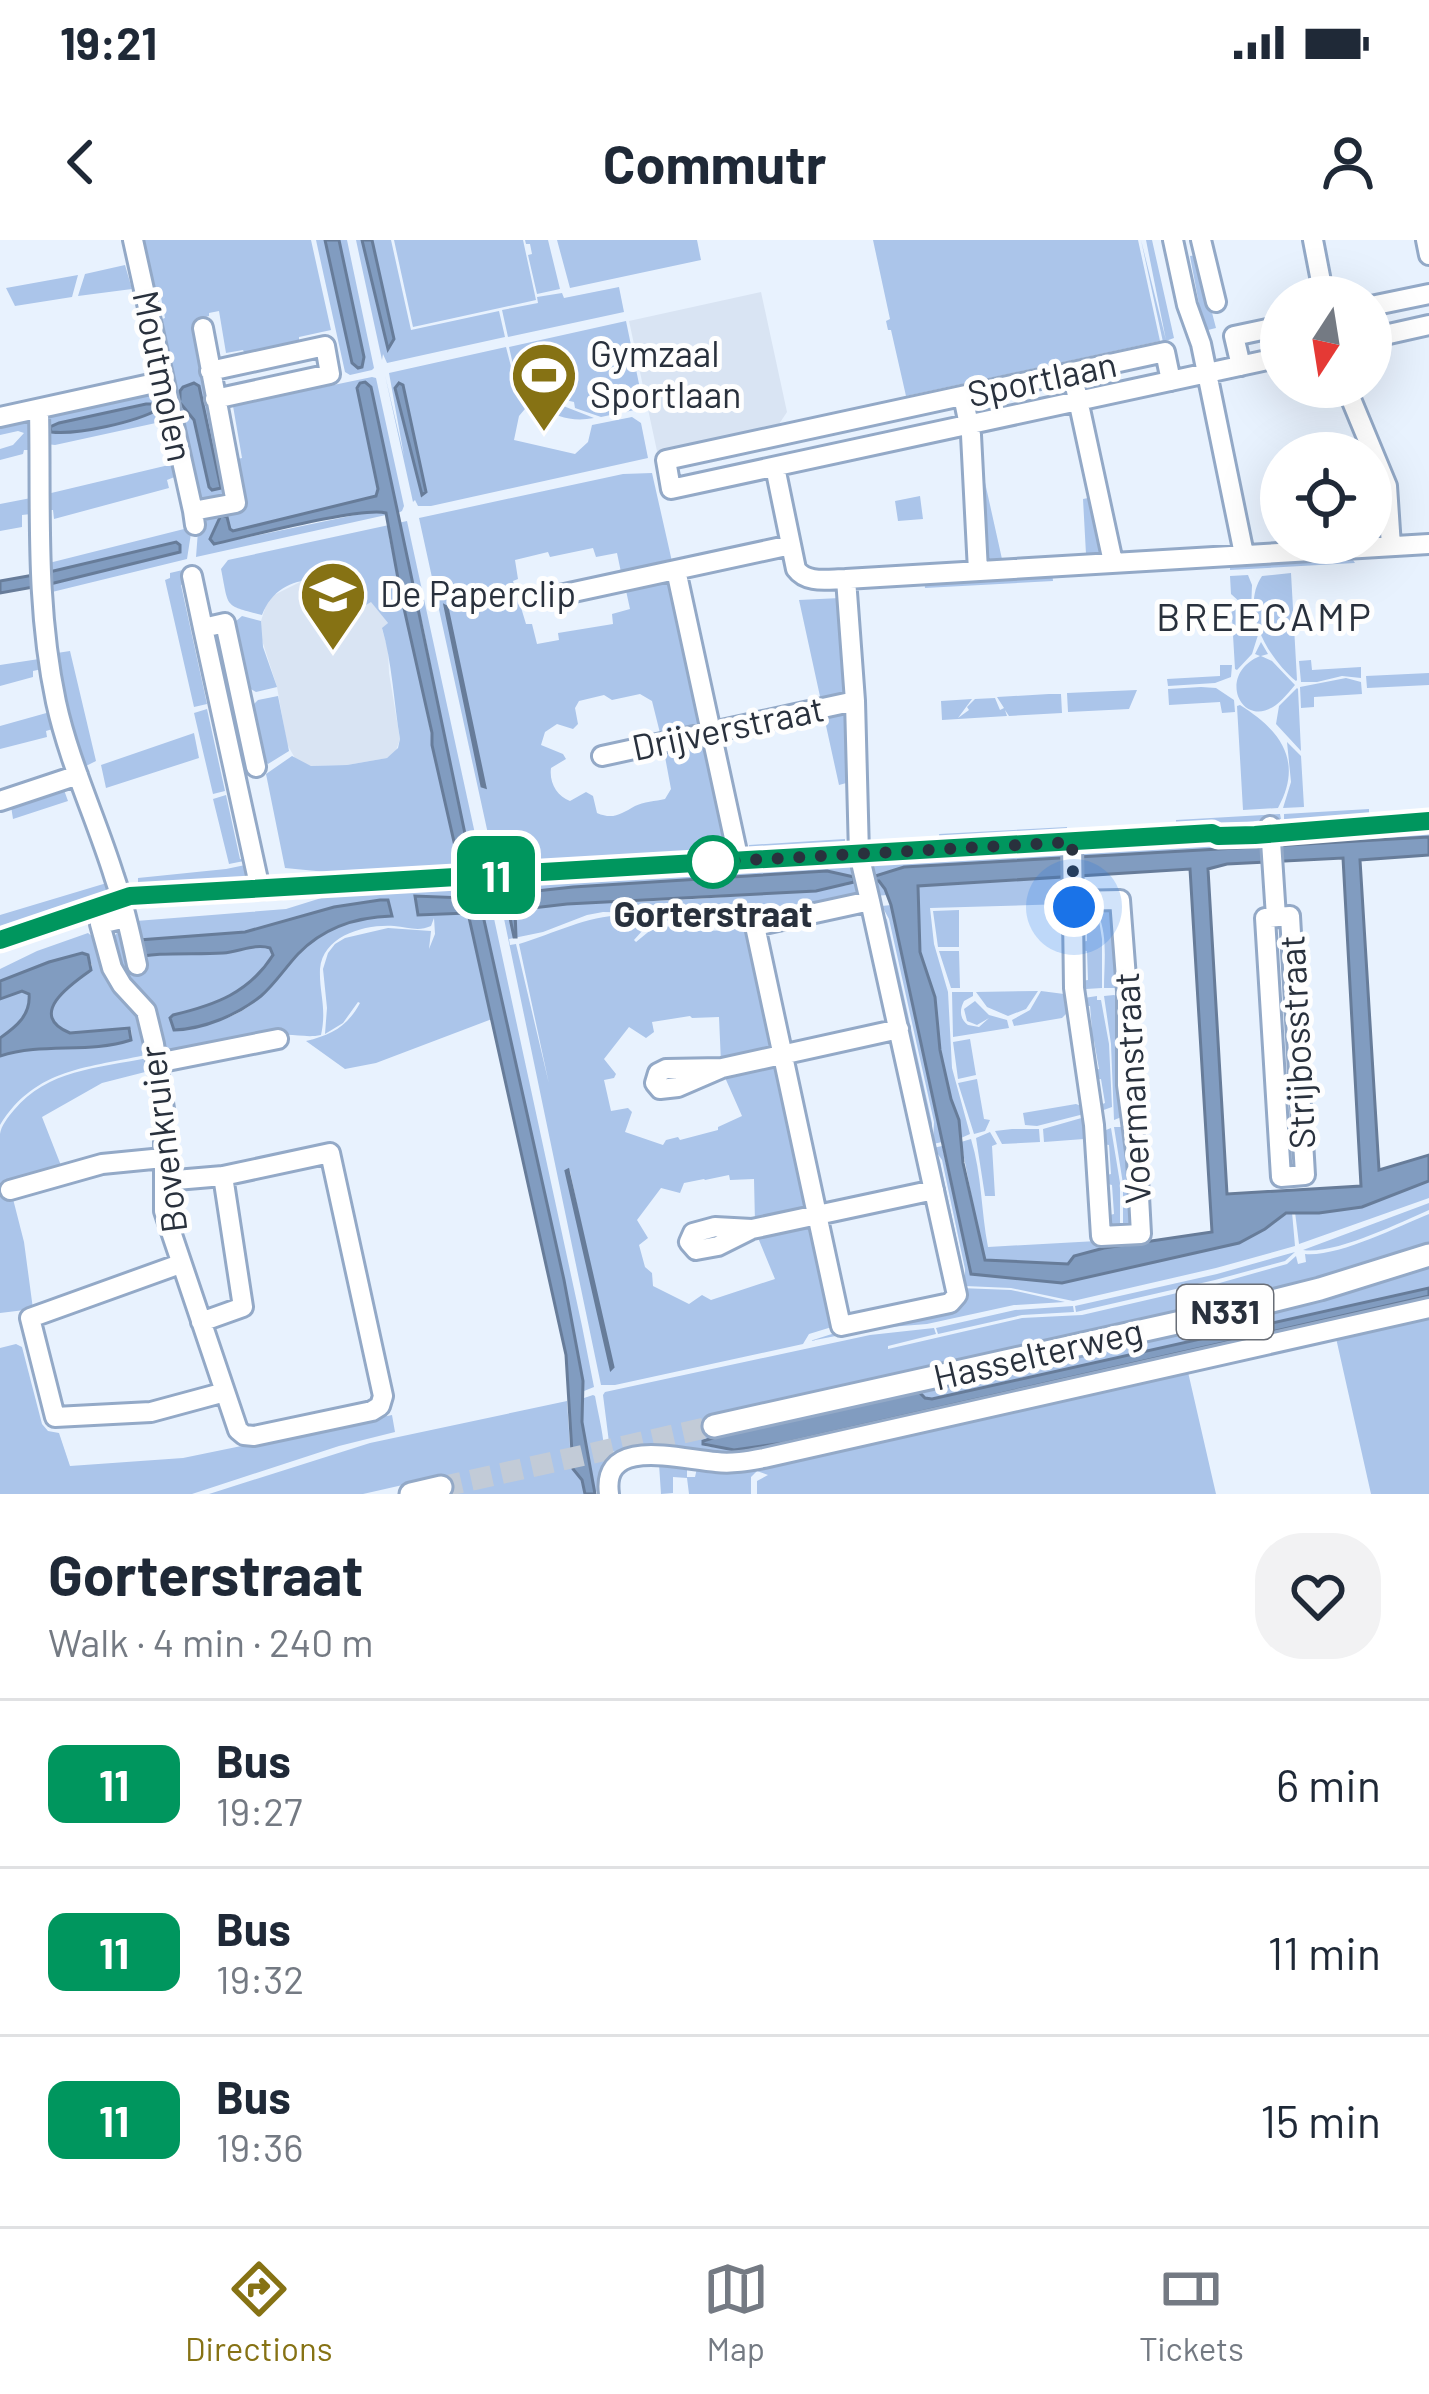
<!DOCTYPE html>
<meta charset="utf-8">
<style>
body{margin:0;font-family:Barlow,sans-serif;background:#f2f2f3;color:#1f2937;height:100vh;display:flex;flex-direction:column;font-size:45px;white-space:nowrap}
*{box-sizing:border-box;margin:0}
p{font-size:39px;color:#747a83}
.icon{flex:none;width:66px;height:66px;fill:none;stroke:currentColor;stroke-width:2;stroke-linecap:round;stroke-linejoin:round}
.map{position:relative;height:1254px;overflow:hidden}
.drawer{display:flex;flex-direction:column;background:#fff;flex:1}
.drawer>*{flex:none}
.badge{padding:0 24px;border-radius:18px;font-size:42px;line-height:78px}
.needle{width:78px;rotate:192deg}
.tools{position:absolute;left:1260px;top:36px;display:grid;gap:24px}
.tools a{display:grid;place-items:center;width:132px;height:132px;border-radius:50%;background:#fff;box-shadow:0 12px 48px #0002;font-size:60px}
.you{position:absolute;width:60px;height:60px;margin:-30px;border:9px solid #fff;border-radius:50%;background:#1a73e8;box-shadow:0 0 0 18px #1a73e833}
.map>.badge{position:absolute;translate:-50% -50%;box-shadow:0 0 0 6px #fff}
.round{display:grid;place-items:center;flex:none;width:126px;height:126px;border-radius:48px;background:#f2f2f3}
.headline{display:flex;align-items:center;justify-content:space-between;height:204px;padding:0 48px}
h1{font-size:57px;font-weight:700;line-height:90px}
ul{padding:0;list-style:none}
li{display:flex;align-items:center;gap:36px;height:168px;padding:0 48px;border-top:3px solid #e0e1e3}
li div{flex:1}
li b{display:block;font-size:45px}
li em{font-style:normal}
li .badge{min-width:132px;font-weight:700;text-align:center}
.status{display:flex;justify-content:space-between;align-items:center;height:84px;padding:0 60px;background:#fff;direction:ltr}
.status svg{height:33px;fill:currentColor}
header{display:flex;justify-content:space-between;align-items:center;height:156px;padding:0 48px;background:#fff;font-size:54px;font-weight:700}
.dock{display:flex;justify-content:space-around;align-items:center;height:168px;border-top:3px solid #e0e1e3;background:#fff;font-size:33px;color:#747a83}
.dock a{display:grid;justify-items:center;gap:6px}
.dock .current{color:#867214}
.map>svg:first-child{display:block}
</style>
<div class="status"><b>19:21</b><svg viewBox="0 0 49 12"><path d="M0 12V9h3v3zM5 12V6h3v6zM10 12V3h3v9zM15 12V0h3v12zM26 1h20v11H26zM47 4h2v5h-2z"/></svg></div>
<header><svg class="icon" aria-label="back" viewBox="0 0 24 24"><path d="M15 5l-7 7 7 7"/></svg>Commutr<svg class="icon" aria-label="person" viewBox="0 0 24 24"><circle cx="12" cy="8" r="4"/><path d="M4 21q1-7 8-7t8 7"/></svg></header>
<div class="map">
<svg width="1429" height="1254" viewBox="0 0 1429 1254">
<rect width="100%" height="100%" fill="#e8f2fe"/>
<path fill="#d9e4f3" d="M761,52L787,172L779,184L657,211L629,81Z
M315,338L352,351L371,361L388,383L382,389L388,409L389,433L400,499L396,511L387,518L347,525L311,526L296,520L287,504L277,447L261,397V381L267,362L274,355L306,339Z"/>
<path fill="#abc5ea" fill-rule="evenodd" d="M141,0H311L331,90L299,97V102L245,114L243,110L226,113L219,71L209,73V76L199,79L224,223L226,256L195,265L152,51L156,50L162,79L165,78L159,47L148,48ZM191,144L199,147L221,247L218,250L209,247L194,180L181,164L183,147Z
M316,0H325L352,123L358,128L362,127L365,119L339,0H347L374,128L372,130L350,135L345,132Z
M356,0H362L388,109L394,99L372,0H391L411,90L499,71L505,97L387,123L383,114L382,120Z
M394,0H523L536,60L413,87Z
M525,0H548L560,49L537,54L528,15L532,14L530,4H526Z
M557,0H697L701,20L570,48Z
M873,0H1138L1160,101L906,156L891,90H888L886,81L890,79Z
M1141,0L1166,100L1146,0H1152L1174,98L1163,102Z
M1197,15L1216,88L1204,91L1190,16Z
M125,25L132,49L78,56L85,34Z
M78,35L72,57L15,66L6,48Z
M619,47L624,72L508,97L502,70L538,63L537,57L562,53L564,58Z
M626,81L644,168L601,177L575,168L574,162L552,157L541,142L514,129L509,107Z
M506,107L515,142L530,163L519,176L514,200L575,214L588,202L592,185L632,177L641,183L648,218L431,266H418L415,260L413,262L385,135L404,216L389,133Z
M515,133L533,144L548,160L594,178C558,185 530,165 515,133Z
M372,137L376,138L404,266L402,271L396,274L371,147L357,149L378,249L376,256L233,291L230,289L227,277L216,286L210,299L215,304L379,270L386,275L196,317L199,278L240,265L233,220L242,218L233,166Z
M157,152L165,181L55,205L46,204V176ZM146,164L153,165L149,174L138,178L66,193L56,191L55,186L59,183Z
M30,180L32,210H24L23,214L0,220V209L13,205L24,193L18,191L0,195V186Z
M173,224L177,236L167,240L169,248L54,279L53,270H45L47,254Z
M652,233L673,326L622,337L617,313L596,317L593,308L550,317L548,312L515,320L518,339L513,341L526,384H532L537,404L559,400L558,393L613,384L612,374L630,369L625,346L674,335L707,487L661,497L652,461L640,454L612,460L604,455L579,461L575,468L578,484L573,489L557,484L545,492L541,505L563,514L566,519L551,528C549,543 557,556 570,561L586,552L593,556L597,573C613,580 621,574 635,566C643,562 656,561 665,559L671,549L663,506L709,496L732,612L495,626L419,278L623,234ZM445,366L447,367L484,547L482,546Z
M984,238L1002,319L988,320L987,316H983L978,239Z
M1088,253H1094L1105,313L1086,314L1083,259L1088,258Z
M920,256L923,279L898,281L895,261Z
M31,258V274L22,275V287L0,291V264Z
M407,281L482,626L347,634L285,628L266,534L292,516L311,526L347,525L387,518L398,508L400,499C394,464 392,421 382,388L388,383L371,362L366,365C338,331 279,329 262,375C223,365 229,368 221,329L228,320L389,285V297L457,615L467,618L469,616L423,386L398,283Z
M192,287L187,319L48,353L46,345L180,312L45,333V324Z
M1351,317L1355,323L1230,330V321Z
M187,329L189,342L181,345L207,464L194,467L165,340L170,338V333Z
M1052,331L1053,341L925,348L924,339Z
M1291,333L1297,440L1296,441C1269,419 1239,370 1262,336Z
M1248,335L1252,345L1251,372L1231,354L1230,336Z
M840,358L845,456L821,461L799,360Z
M1233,360L1248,374L1258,395L1252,414L1237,430L1235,429L1231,361Z
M242,376L261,381L263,407L277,447L256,452L249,448L235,382Z
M1261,402L1268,414L1261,416L1272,421L1295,445C1289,452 1281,462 1273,467C1240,487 1217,434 1260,416L1255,414Z
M70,411L96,521L86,526L85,522L80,523L74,511L55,416L57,413Z
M39,419L42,429L33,431V437L0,446V425Z
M1311,420L1312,430L1361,427V438L1342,436L1317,442H1301L1299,421Z
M1220,425H1232L1231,437L1215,443L1168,446L1167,439L1220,436Z
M1429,433V445L1367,448L1366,436Z
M1346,438L1361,442L1362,454L1314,457V467L1301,468L1300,447Z
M1201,447L1216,448L1234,460L1235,472L1222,473L1220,462L1169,465L1168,449Z
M1297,448L1298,449L1301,511L1276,484L1279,466Z
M1137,450L1129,469L1068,472L1067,453Z
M1049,454H1061L1062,473L1009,476L1005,470L1007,476L942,480L941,461L972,459L958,478L969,470L967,467L975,459L995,458L1000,470L1004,468L997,457Z
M278,456L289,511L268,524L265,521L254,464L258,460Z
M1240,465C1280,490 1304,521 1278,568L1243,570L1237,466Z
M846,468L850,542L839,545L823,472Z
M207,469L225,551L213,554L194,473Z
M50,472L56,488L46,491L47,497L0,509V486Z
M194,493L199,518L106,548L101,525Z
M1287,502L1301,516L1304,567L1283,568L1291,542Z
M64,550L68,561L13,579L11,566Z
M226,555L240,619L249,620L229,624L213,559Z
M1369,569V573L1344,577L1343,580L1284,579V574Z
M1280,574L1281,579C1247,581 1214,587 1181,589V585H1176V580Z
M1429,586V592L1425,593L1287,600L1293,602L1429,594V597L1280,606L1287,599L1285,596Z
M1067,587V594L940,601L939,594Z
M1234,598L1261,601L1265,606L1079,617L1080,609L1092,612L1083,608Z
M845,599V605L757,611L749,615V605Z
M1062,609L1052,616L1065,610L1067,618L904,627L880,641L887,655L875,656L879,652L877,646L873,647L869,626L871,622L879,624L875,621Z
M854,623L861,652L858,657L747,682L707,687L670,682L652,673L603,672L587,675L543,692L509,699L510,705L516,704L549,844L519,704C563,691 605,665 652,680L634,700L636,702L658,684C689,693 718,692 751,687L777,811L721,823L719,777L692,778L690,776L652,782L654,792L646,798L629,787L604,819L616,834L614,838L604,840L611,871L628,868L632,872L625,892L663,905L666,900L678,897L680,900L718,890V887L742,876L723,833L779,821L812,971L755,983L754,939L730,940L729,935L705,940L704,939L684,943L680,953L661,948L637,980L648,998L639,1005L645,1027L652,1033L653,1046L689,1064L702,1055L711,1060L775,1039L756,993L815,981L835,1086L809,1094L803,1104L615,1145H601L497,645L501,641L681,630L703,633L704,637L732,635V631ZM827,631L848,635V645C777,654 706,659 634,662C595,664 549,660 513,672L518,653L573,647ZM568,930L570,931L611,1129L566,931Z
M250,624V639L247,641L219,645L138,648V638L226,629Z
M1068,637L1066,664L930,668L934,704L948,752L952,828L970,894L961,898L940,810L935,757L920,712L918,645Z
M110,642L111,652L0,694V675Z
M484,642L487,646L582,1086L594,1147L584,1151L564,1040L478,654L469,652L465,658L416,656L418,674L468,673L492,779L376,823L345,829L306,801C331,795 347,787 360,763L358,762L343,783L325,794L327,768L323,729L328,713L335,704L345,698L388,688L431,691L429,709L435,694L434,678L431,686C418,692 408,687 394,686C366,684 323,695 320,729C319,753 327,768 321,795C307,798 296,794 282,795L172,817L161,811L122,731L112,700L121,687L144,715L240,711L261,705L270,708L273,715C249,753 215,765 173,775L170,778C185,779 203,782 218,780C261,772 281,727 312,702C336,683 362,677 391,675L388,661L334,667L245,692L139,700L136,681L286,669L347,650Z
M891,665L942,902L933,904L934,882L889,679L882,666Z
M880,666L887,680L932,883V895L929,904Z
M1114,667L1120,743L1115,748H1104C1104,725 1108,695 1098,674L1102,699V748L1086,749L1080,741L1088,740L1087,711L1079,710V702L1087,701V676L1079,675L1082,668L1096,674L1091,668Z
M959,670V707H938L933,671Z
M88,693C120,718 141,775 150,814C89,828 36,827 0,885V816L41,807H98L132,799L131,789L70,793C27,774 70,744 91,730L92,725L86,713L49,722L0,741V729L37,711Z
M939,711H959L960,748H951Z
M22,751L29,754C31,775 16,787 0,798V759Z
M1038,751L1026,769L1008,776L987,767L976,752Z
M1041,751L1064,754L1067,758L1066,774L1062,778L1014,786L1012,780L1030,770Z
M952,752H973V756L964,761C959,771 960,779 968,785L979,787L989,778L977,785L967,781L964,769L975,761L989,775L1007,780L1009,788L953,797Z
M1114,755L1120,758L1124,876L1114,880L1111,804L1104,756Z
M1097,756V760H1101L1109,804L1112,867L1098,872L1097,866L1105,863L1101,839L1092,840L1091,831L1099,829L1094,801H1086L1084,793L1092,790L1090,766H1082L1084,758Z
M970,799L976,835L958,839L953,802Z
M148,818L153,830L102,843L42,877L62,928L0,951C0,933 0,912 0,894C1,886 8,877 14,870C47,830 97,828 148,818Z
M977,839L984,879L990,880L985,891L974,894L958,843Z
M1076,864L1084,867V874L1037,886L1025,885L1023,873Z
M1085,877L1087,894L1084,899L1044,902L1043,889Z
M1114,887H1124L1135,983L1123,992V944Z
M1111,888L1120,943V992L1111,991L1105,976L1114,974L1112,945L1103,943V936L1111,934L1109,905L1101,904V892Z
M1012,889H1039L1040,902L1002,904L995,891Z
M990,892L997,904L992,906L995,956H985L976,898Z
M971,899C982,935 981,971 988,1007L1097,1001L1146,986L1147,1002L1104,1008L1072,1018L1068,1024L984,1020L961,902Z
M942,906L971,1034L1062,1043L1239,1003C1255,994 1276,977 1292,972L1295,1006L1216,1028L1073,1061L1011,1048L965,1046V1029L942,920L935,910L940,921L963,1029L962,1045L933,908Z
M1429,941V958L1299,1004L1295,972L1362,967Z
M11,951L24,1002L33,1069L0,1073V954Z
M1429,963V970C1399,983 1334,1015 1303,1010Z
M1429,974V1008L1318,1043L713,1176L716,1197L704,1201L705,1206L734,1210V1218L620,1214L610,1210L603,1155L605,1152L870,1095L934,1088L936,1094L888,1106V1109L1022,1078L1082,1075L1216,1044L1287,1024L1296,1016L1298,1024L1306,1022L1305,1014C1338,1017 1397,987 1429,974Z
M1295,1012L1285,1021L1215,1040L1076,1072L1075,1066L1217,1034Z
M1429,1021V1048L932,1159L925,1158L919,1152L1055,1121L1072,1114Z
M960,1048L1011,1050L1065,1062L1014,1065L927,1084L877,1088L810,1101L838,1092L953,1066Z
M1073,1066L1074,1072L1022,1075L938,1094L936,1088L1015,1070Z
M1429,1076V1254H1371L1336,1098Z
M16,1104L22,1107L42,1184L48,1191L59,1193L70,1226L183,1218L392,1175L395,1192L339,1206L192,1254H0V1108Z
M1188,1132L1216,1254H757V1241L768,1235L757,1231L751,1237V1254H689L687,1238L673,1237V1253L661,1254L659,1224L687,1227V1237H695L697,1228L788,1220L792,1223Z
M593,1155L595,1156C600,1185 614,1229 595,1254L582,1182L584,1158Z
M567,1161L570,1206L585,1254H443L438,1237L363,1254H209L370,1203Z"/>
<path fill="#819cc0" stroke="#677c99" stroke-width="3" fill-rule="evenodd" d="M325,0H339L364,117L362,127L358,128L352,123Z
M362,0H372L394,99L388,109Z
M365,142L371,147C405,302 436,458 469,613L468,622L464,623L457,615L432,505V493L401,355L386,273C363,266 246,297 214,304L210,299L221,275L227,277L230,289L233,291L376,256L378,249L357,148L360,143Z
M194,143L199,146L221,248L212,250L209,247L194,180L181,164L177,165L176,160L180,159V151L183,147Z
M399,143L403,145L426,252L422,255L395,148Z
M146,164H158L159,169C136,182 78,195 51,192L50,187L59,183Z
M176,302L180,305V312L50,344L0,353V341L45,333Z
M445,366L447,367L485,547L482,546Z
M1429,597V615L1360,620L1379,930L1429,915V941L1362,967L1319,973H1286L1265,989L1239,1003L1062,1043L971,1034L891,665L885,649L879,641H875V636L904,627ZM1343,618L1361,946L1227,954L1208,629L1227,624ZM1190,629L1212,992L1104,1008L1074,1016L1068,1024L985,1020L963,923L959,880L951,859L940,810L935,757L920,712L918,646Z
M827,631L854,637V642L816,651L567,664L515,670L516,697H514L507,664L509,657L518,653L573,647Z
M473,646V651L478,653L564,1040L583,1141L582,1182L595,1254H585L582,1240L573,1229L566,1115L468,673L418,675L415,656L465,658L468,647Z
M380,660H388L392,676C356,677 323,688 298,714C285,728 275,744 261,756C237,775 204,789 174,790L170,778L173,775C215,765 249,753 273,715L270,708C255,703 239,712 223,713C191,715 160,711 128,719L139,700L245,692L334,667Z
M82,713L88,715L91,730C71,744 26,775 70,793L129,788L131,800C88,814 44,802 0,816V798C16,787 31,775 29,754L22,751L0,759V741L49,722Z
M568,930L613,1127L611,1129L566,931Z
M1429,1048V1056L784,1203L734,1210L703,1204V1201L716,1197L919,1152L925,1158L932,1159Z"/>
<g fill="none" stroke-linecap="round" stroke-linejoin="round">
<path stroke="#c2cbd7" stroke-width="21" stroke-dasharray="21 10" stroke-linecap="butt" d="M441,1247L714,1186"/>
<defs>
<path id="minor" d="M133,0L193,271
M1173,0L1187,65L1201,104L1244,314
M1201,0L1216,62
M1313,0L1324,57
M1426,0L1429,15
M1371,66L1429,54
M1371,98L1429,85
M1241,126L1234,96L1281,86
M210,131L325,106L330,134L215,159
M1072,132L1113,322
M1171,141L1165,112L666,220L671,249C875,205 1078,161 1281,117
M1346,147L1387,246L1391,306
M963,156L971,195L978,331
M39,169C41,269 35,363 56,462C69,522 96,578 114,636C124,665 131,696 137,725
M0,177L164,141
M775,227L796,329C807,344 828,339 846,339L1429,304
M195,285L193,271L236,263L203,88
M676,330L739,621
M192,336L203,388
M846,339L855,461L859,614L870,661L755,686L841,1086L950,1063L957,1055L870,661
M546,358L791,305
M602,516L855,461
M256,527L225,383L203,388L260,649
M0,561L78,535
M1270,586L1276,677
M1072,602L1074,748L1094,885L1101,996L1141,994L1137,919L1127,845V751L1120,660L1073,661
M1290,676L1305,935L1281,937L1265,678Z
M126,678L100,684L112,728L122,745L146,771L154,804L164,869V971L238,1190L244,1195L254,1196L372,1171L380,1166L383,1156L330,913L223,936L164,941
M0,700L130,657L1212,593L1218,596L1255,594L1429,581
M157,823L278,799
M722,828L666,829L658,833L655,843L660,849L678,847L722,828L899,789
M10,950L102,924L163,918
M752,989L715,987L693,993L689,1002L696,1010L718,1006L752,989L934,950
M180,1024L30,1078L55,1177L151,1172L225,1152
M201,1082L243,1067L223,936
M609,1254C601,1195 682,1220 716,1222C732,1224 748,1221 764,1218L1429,1068"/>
<path id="major" d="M714,1186L1244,1068L1320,1049L1429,1015
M411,1254L441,1247"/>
</defs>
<use href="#minor" stroke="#93a9c7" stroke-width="24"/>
<use href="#major" stroke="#93a9c7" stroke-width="27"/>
<use href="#minor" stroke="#fff" stroke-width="18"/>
<use href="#major" stroke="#fff" stroke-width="21"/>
</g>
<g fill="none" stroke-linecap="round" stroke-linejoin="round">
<defs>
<path id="line" d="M0,700L130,656L1212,593L1218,596L1255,595L1429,581"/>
</defs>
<use href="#line" stroke="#fff" stroke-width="27"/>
<use href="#line" stroke="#00965e" stroke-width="18"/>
<path stroke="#29313d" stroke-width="12" stroke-dasharray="0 21.6" d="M713,622L1072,602L1074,667"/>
</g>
<defs>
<symbol id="stadium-pin" viewBox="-11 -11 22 30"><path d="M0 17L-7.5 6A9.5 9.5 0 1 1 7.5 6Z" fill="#867214" stroke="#fefefe"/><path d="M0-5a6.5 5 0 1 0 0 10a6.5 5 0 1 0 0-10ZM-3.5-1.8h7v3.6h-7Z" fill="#fff"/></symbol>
<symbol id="school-pin" viewBox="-11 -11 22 30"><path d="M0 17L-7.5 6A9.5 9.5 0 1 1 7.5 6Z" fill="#867214" stroke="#fefefe"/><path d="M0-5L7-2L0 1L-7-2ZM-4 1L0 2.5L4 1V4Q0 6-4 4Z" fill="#fff"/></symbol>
</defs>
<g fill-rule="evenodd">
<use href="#stadium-pin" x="506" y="97" width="76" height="104"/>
<use href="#school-pin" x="295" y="316" width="76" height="104"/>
</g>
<circle fill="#fff" stroke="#00965e" stroke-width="6" cx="713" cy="622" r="24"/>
<g text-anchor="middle" stroke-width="10" stroke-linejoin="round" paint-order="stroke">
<rect fill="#fefefe" stroke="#696e77" stroke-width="3" x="1177" y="1045" width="96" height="54" rx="9"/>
<g font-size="33" font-weight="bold" fill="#29313d">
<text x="1225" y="1084">N331</text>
</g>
<g font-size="36" fill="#29313d" stroke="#fefefe" text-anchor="start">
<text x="590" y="127">Gymzaal<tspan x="590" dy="41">Sportlaan</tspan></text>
<text x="380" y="367">De Paperclip</text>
</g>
<g font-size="36" fill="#29313d" stroke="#fefefe">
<text transform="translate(163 136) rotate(78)" y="13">Moutmolen</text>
<text transform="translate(1042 139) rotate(-12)" y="13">Sportlaan</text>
<text transform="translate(728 488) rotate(-12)" y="13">Drijverstraat</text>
<text transform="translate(1297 802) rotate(-93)" y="13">Strijbosstraat</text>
<text transform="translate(1132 848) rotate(-93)" y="13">Voermanstraat</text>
<text transform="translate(163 899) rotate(-97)" y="13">Bovenkruier</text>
<text transform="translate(1038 1114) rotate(-13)" y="13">Hasselterweg</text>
</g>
<g font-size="36" font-weight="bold" fill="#29313d" stroke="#fefefe">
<text x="713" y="687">Gorterstraat</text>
</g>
<g font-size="39" letter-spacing="3" fill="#29313d" stroke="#fefefe">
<text x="1265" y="391">BREECAMP</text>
</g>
</g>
</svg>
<div class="tools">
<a><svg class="needle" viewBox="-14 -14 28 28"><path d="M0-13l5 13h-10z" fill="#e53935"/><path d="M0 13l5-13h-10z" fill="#747a83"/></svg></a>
<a><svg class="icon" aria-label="locate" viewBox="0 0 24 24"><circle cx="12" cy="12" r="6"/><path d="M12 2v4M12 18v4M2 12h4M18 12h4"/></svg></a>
</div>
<div class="you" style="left:1074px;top:667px"></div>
<b class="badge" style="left:496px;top:635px;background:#00965e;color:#fff">11</b>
</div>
<section class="drawer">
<div class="headline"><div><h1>Gorterstraat</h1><p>Walk · 4 min · 240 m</p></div><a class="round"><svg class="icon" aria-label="heart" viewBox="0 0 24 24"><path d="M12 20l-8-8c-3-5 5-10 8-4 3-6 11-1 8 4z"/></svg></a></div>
<ul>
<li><span class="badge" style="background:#00965e;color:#fff">11</span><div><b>Bus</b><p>19:27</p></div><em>6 min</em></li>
<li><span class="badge" style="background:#00965e;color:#fff">11</span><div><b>Bus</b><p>19:32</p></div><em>11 min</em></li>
<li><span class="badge" style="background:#00965e;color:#fff">11</span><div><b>Bus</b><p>19:36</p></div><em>15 min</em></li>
</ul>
</section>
<nav class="dock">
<a class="current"><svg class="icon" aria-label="directions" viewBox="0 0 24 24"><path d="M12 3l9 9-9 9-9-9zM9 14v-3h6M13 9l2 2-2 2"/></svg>Directions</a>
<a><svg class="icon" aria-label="map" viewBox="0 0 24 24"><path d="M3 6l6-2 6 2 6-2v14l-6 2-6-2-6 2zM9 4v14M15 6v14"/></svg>Map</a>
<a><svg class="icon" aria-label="tickets" viewBox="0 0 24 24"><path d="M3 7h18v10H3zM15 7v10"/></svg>Tickets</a>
</nav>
